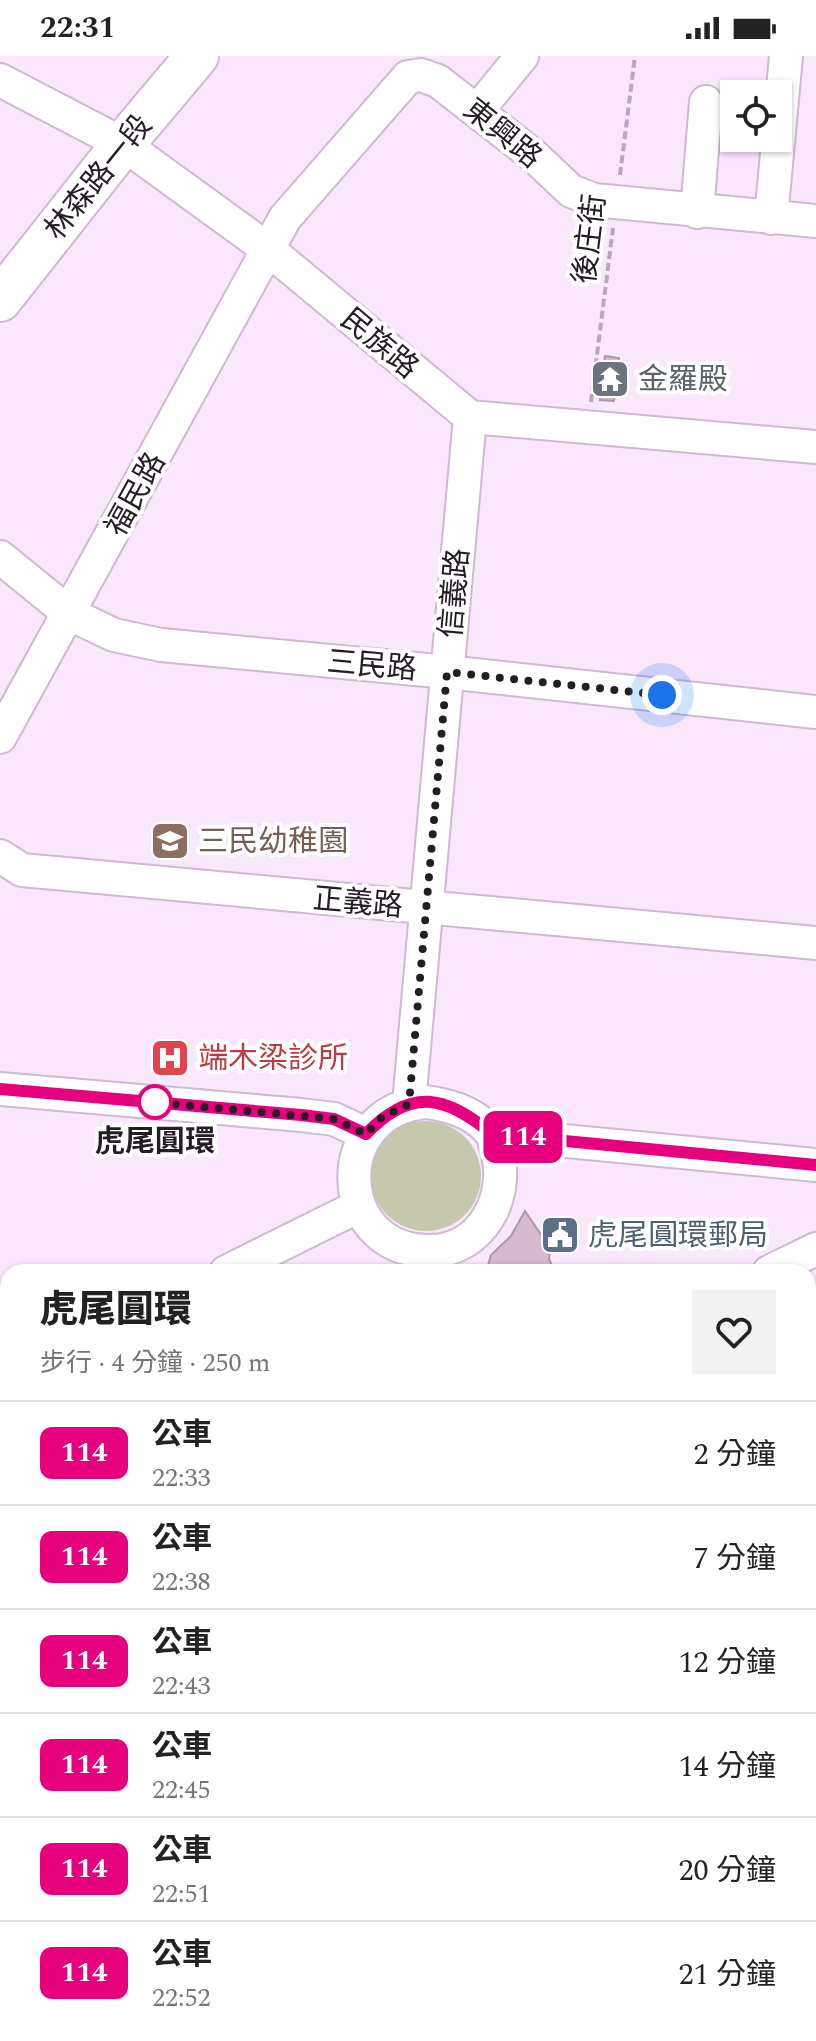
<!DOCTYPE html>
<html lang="zh-TW">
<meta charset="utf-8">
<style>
body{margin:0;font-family:Spectral,"Noto Sans TC",serif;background:#f2f2f2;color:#222;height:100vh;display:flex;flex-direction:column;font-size:30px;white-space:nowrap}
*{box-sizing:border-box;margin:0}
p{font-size:26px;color:#767676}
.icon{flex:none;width:44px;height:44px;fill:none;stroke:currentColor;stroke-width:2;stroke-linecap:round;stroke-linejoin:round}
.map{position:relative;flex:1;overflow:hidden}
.side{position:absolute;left:0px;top:1208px;width:816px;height:778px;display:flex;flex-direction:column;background:#fff;border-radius:24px 24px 0 0;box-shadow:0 2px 6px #0004}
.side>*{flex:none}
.badge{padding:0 16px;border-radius:12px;font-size:28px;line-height:52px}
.tools{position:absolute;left:720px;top:24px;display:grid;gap:16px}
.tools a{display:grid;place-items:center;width:72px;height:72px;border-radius:0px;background:#fff;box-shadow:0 2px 6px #0004;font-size:40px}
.you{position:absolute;width:40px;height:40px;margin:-20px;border:6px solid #fff;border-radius:50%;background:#1a73e8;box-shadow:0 0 0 12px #1a73e833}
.map>.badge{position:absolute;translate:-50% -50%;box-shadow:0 0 0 4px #fff}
.round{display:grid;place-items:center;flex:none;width:84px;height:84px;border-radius:0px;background:#f2f2f2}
.headline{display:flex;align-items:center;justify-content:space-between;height:136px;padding:0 40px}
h1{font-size:38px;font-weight:800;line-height:60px}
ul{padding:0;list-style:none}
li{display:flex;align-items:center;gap:24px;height:104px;padding:0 40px;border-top:2px solid #e0e0e0}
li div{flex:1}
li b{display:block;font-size:30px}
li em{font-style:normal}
li .badge{min-width:88px;font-weight:700;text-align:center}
.status{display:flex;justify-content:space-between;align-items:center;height:56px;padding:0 40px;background:#fff;direction:ltr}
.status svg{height:22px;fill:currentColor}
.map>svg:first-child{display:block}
</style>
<div class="status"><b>22:31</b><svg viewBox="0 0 49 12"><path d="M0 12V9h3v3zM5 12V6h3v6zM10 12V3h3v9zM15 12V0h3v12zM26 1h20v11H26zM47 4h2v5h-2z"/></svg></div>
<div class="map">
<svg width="816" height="1985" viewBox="0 0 816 1985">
<rect width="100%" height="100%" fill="#f9e7fc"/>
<path fill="#f3d7f7" d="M808,1913L816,1929V1985H571L580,1981L579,1978H808Z"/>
<path fill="#c5c8ac" d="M371 1120a55 55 0 1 1 110 0a55 55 0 1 1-110 0Z"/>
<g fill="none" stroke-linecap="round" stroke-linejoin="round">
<path stroke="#b0d1f4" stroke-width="7" d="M808,1881L816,1877"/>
</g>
<path fill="#d7bacd" stroke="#b296a8" stroke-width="2" d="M605,300L619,302L614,345L600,344Z
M525,1155L550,1192L549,1203L555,1216H486L491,1199L511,1180Z
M8,1628V1735L0,1739V1632Z
M492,1978H579L581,1980L571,1985H476Z"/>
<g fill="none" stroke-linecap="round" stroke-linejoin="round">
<defs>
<path id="minor" d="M0,24L123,88L269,194L470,361L816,391
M477,55L522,0
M697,156L706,46
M771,162L786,0
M0,501L70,558L114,579L161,589L447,616L816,656
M0,681L285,162L408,21L421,19L438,25L534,100L571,135L594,144L816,165
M0,800L22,814L816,887
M0,1033L301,1059L334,1063L366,1078
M426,1046C449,1049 476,1057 491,1077C494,1081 495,1089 497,1094C510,1141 482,1195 429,1195C333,1195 327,1055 426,1046Z
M409,1048L470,361
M492,1078L816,1109
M226,1216L359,1150
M769,1216L816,1193
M0,1305L8,1321
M808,1473L816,1469
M0,1589L8,1585
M808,1745L816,1742
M0,1860L8,1856
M0,1933L8,1948
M23,1978L27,1985
M309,1985L324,1978"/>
<path id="major" d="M0,244L123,88L197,0"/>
</defs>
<use href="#minor" stroke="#ceb9d1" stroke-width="36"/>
<use href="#major" stroke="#ceb9d1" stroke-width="46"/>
<path stroke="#b7a8ba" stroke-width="4" stroke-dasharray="8 4" stroke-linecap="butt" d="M620,119L635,0
M591,346L613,172"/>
<use href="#minor" stroke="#fff" stroke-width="32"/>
<use href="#major" stroke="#fff" stroke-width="42"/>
</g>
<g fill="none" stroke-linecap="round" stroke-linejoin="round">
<defs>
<path id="line" d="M0,1033L301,1059L334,1063L366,1078C411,1031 445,1039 492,1078L816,1109"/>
</defs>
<use href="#line" stroke="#fff" stroke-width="18"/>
<use href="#line" stroke="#e6007e" stroke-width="12"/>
<path stroke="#251d26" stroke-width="8" stroke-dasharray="0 14.4" d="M155,1046H151L334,1063L366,1078L382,1061L409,1048L447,616L662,639"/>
</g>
<defs>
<symbol id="temple-square" viewBox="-11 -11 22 22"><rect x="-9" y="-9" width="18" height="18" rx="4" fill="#6b7280" stroke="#fff"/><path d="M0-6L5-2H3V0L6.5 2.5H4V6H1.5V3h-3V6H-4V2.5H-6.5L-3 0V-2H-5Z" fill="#fff"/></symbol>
<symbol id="school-square" viewBox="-11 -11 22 22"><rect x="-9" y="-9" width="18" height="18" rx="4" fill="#8d6e63" stroke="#fff"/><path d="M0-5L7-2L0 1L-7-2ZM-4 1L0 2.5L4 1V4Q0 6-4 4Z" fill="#fff"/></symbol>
<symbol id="hospital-square" viewBox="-11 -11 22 22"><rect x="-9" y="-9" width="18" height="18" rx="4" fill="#e0444e" stroke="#fff"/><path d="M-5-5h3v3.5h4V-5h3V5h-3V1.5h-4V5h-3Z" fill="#fff"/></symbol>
<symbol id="civic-square" viewBox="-11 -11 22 22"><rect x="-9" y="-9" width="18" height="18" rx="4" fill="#5c6f8a" stroke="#fff"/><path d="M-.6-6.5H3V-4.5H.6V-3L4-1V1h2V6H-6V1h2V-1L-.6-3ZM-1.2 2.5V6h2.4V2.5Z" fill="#fff"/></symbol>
</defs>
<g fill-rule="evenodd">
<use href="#temple-square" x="588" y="301" width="44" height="44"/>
<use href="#school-square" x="148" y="763" width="44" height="44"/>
<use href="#hospital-square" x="148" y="980" width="44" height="44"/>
<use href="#civic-square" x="538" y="1157" width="44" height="44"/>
</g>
<circle fill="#fff" stroke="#e6007e" stroke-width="4" cx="155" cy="1046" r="16"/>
<g text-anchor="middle" stroke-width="8" stroke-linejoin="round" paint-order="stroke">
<g font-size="30" fill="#251d26" stroke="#fff">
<text transform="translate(503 77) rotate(39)" y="10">東興路</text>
<text transform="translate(98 121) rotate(-51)" y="10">林森路一段</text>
<text transform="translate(589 183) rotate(-83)" y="10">後庄街</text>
<text transform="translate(380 287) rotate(40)" y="10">民族路</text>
<text transform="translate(135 438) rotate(-61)" y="10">福民路</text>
<text transform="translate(454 537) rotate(-85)" y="10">信義路</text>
<text transform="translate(372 609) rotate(5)" y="10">三民路</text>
<text transform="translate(358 846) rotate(5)" y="10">正義路</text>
</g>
<g font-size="30" fill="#5b616d" stroke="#fff" text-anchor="start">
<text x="638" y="333">金羅殿</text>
</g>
<g font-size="30" fill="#785e54" stroke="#fff" text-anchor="start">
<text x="198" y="795">三民幼稚園</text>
</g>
<g font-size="30" fill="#be3a42" stroke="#fff" text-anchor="start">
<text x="198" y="1012">端木梁診所</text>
</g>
<g font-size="30" font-weight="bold" fill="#251d26" stroke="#fff">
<text x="155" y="1095">虎尾圓環</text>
</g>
<g font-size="30" fill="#4e5e75" stroke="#fff" text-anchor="start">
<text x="588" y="1189">虎尾圓環郵局</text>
</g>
</g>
</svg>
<div class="tools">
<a><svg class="icon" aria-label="locate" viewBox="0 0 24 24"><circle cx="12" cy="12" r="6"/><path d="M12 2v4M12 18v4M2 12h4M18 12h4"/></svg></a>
</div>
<div class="you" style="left:662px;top:639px"></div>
<b class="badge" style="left:523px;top:1081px;background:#e6007e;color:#fff">114</b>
<section class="side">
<div class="headline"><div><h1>虎尾圓環</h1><p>步行 · 4 分鐘 · 250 m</p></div><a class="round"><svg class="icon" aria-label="heart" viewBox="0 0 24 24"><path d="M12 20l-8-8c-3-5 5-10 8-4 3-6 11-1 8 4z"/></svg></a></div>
<ul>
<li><span class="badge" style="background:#e6007e;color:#fff">114</span><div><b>公車</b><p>22:33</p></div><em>2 分鐘</em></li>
<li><span class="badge" style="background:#e6007e;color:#fff">114</span><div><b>公車</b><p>22:38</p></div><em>7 分鐘</em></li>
<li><span class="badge" style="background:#e6007e;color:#fff">114</span><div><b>公車</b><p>22:43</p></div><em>12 分鐘</em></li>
<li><span class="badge" style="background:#e6007e;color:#fff">114</span><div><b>公車</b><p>22:45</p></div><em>14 分鐘</em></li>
<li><span class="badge" style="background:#e6007e;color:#fff">114</span><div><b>公車</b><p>22:51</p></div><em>20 分鐘</em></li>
<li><span class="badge" style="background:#e6007e;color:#fff">114</span><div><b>公車</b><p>22:52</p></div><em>21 分鐘</em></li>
</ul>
</section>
</div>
